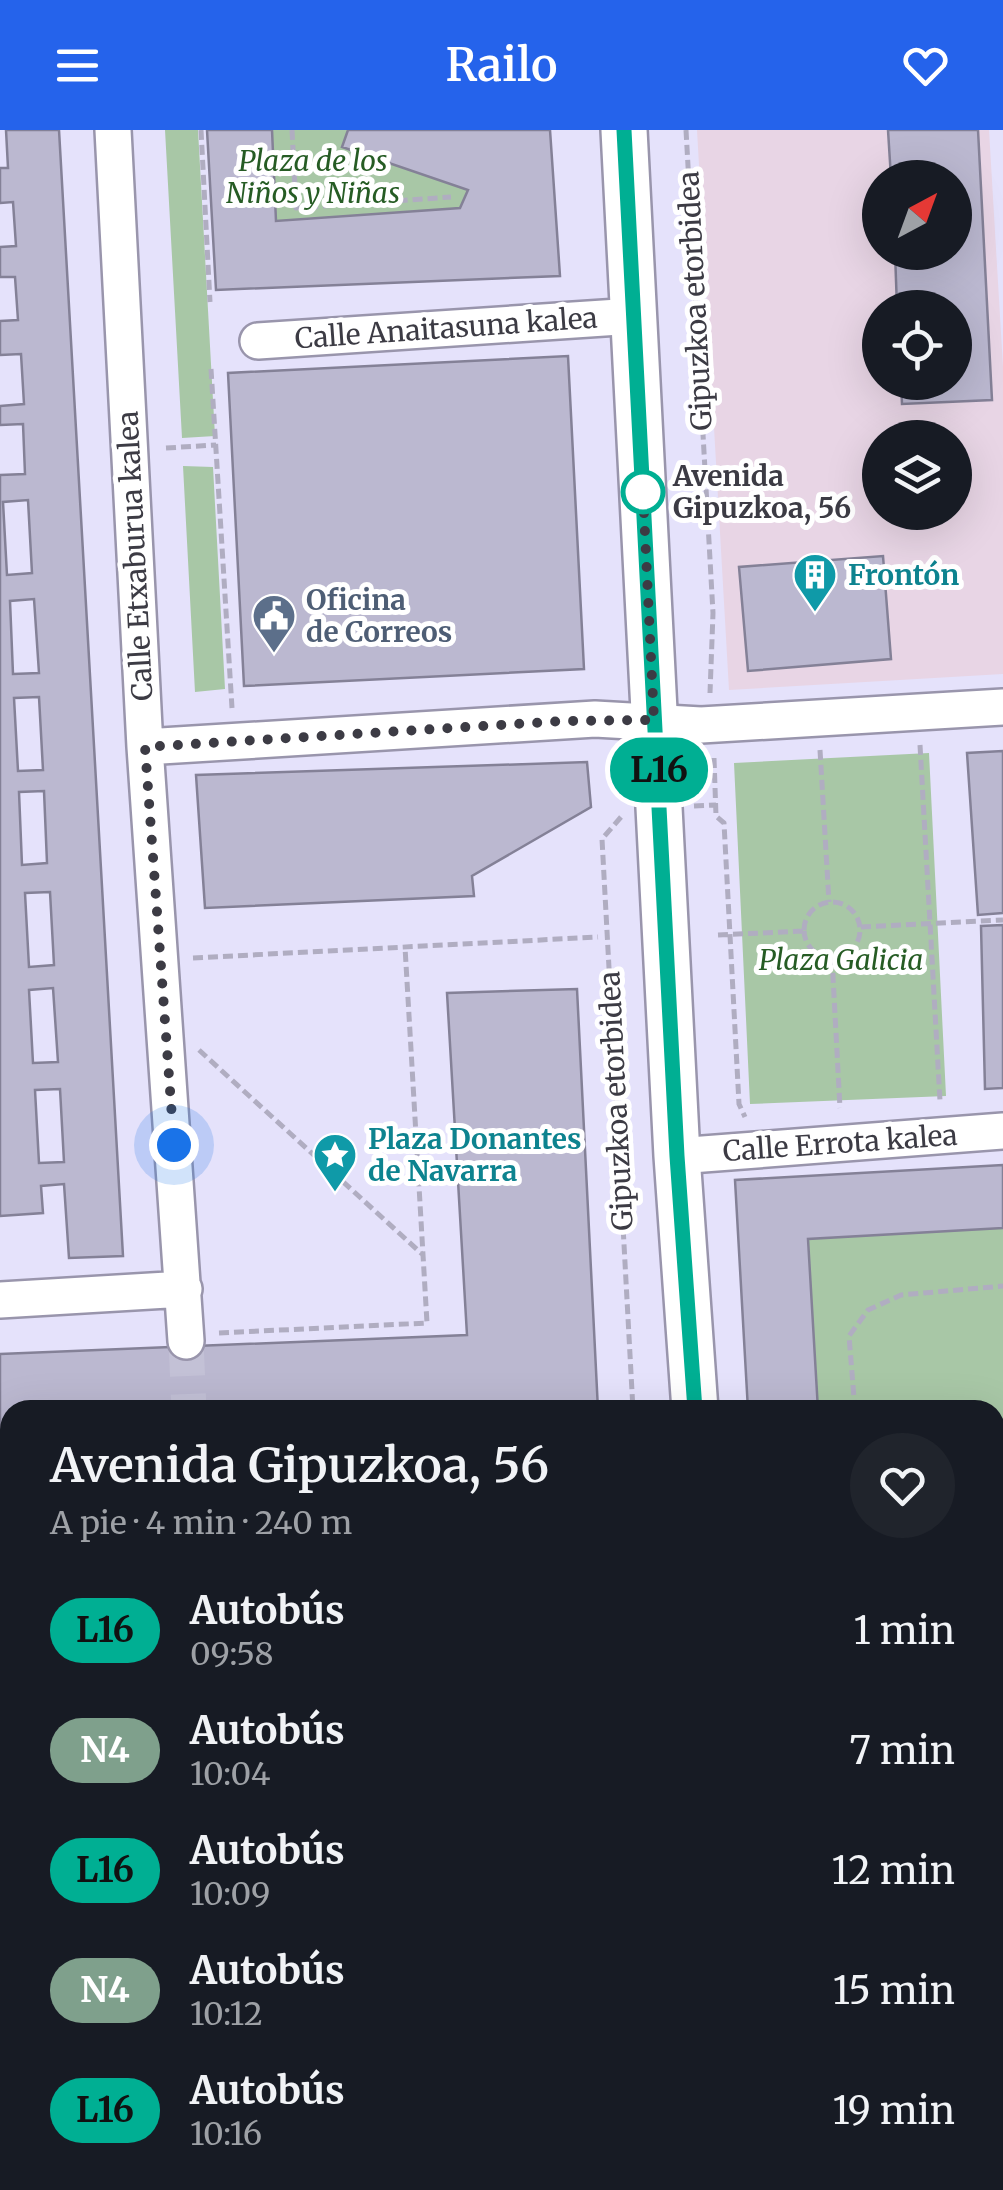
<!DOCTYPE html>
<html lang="es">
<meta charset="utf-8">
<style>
body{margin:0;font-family:Merriweather,serif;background:#20242c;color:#f1f3f6;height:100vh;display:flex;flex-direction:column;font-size:38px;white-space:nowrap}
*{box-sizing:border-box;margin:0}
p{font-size:32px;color:#9ea1a6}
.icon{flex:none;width:55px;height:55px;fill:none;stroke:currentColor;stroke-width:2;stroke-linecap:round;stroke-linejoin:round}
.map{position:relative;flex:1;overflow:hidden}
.side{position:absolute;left:0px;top:1270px;width:1005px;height:790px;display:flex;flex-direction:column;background:#171b24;border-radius:30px 30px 0 0;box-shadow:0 10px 40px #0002}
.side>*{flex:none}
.badge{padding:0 20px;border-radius:32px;font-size:35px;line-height:65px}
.needle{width:65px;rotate:41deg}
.fabs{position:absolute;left:862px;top:30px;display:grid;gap:20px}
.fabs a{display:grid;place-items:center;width:110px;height:110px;border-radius:50%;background:#171b24;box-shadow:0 10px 40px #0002;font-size:50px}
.you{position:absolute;width:50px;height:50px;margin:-25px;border:8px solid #fff;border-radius:50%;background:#1a73e8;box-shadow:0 0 0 15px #1a73e833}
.map>.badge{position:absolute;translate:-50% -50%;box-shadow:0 0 0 5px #fff}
.round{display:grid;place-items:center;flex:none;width:105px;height:105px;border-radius:52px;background:#20242c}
.headline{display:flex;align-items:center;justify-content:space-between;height:170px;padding:0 50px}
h1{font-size:48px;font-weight:600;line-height:75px}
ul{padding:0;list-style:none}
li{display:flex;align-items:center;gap:30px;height:120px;padding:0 50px}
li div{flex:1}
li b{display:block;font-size:38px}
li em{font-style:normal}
li .badge{min-width:110px;font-weight:700;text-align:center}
header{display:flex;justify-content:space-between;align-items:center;height:130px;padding:0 50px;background:#2563eb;color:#fff;font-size:45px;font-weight:600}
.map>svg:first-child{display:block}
</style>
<header><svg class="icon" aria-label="menu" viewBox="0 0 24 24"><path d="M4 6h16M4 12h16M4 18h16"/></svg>Railo<svg class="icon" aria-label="heart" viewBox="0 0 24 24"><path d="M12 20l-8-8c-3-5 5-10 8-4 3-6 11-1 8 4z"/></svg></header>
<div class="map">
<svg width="1003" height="2060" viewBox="0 0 1003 2060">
<rect width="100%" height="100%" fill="#e5e2fb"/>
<path fill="#e8d5e5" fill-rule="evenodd" d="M697,0H989L1003,237V544L729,560ZM880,48H955V122H880ZM880,178H955V252H880ZM880,308H955V382H880Z"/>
<path fill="#a8c7a6" d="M165,0H198L215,306L182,308Z
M272,0H348L342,16L468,60L460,78L276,91Z
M183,336L213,337L225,559L195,562Z
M929,623L946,966L750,974L734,633Z
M1003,1098V1490L995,1509V1280H818L808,1109Z"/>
<path fill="#bbb8d0" stroke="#848197" stroke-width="2.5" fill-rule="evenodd" d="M6,0H59L123,1126L69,1128L64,1054L41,1056L43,1083L0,1086V345L25,344L23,294L0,295V276L24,274L21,224L0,225V191L18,190L15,147H0V117L16,116L13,72L0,73V38H8ZM28,370L32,443L7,445L3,372ZM34,469L39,543L13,544L10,471ZM39,567L43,640L18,641L14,568ZM44,661L47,733L22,735L19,662ZM50,762L54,835L29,837L25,763ZM53,858L58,932L33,933L29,860ZM60,959L64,1032L39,1033L35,960Z
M207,0H272L276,91L460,78L468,60L342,17L348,0H550L560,146L216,160Z
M888,0H978L992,270L902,274L901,252H955V178H897L895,122H955V48H891Z
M568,226L584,539L244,556L228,243Z
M883,426L891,529L748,541L739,437Z
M1003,621V783L978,785L967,623Z
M587,632L591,677L472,746L474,766L205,778L196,645Z
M1003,795V958L985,959L981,796Z
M577,859L598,1280H10V1365H0V1224L467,1205L447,863Z
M1003,1035V1098L808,1109L818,1280H748L735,1050Z
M5,1428H10V1480H6Z
M1003,1490V1607L995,1626V1509Z
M1003,1739V1844L995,1840V1759Z"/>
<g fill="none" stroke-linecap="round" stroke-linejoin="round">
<path stroke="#c3c1d6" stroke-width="35" stroke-dasharray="35 18" stroke-linecap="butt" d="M186,1211L189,1280"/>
<defs>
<path id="minor" d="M113,0L145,617L186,1211
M258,211L634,186
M145,617L595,589L701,595L1003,577
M677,1026L1003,1001
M0,1170L184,1159
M0,1381L10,1380
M0,1653H10
M995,1664L1003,1646
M0,1691L10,1690
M995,1881L1003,1885"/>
<path id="major" d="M624,0L677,1026L695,1280
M759,2050L762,2060
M708,2060L712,2050"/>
</defs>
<use href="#minor" stroke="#9995ac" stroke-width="40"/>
<use href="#major" stroke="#9995ac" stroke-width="50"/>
<path stroke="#b0adc1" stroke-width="5" stroke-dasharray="10 5" stroke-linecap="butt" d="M201,0L210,172
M292,0L296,78L451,67
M686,0L713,483L710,563
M211,239L232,578
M166,318L216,315
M920,615L940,971
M820,620L829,772
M714,628L716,686L724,693L739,974L745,987
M694,676L716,675
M621,687L602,709L633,1280
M804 800a28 28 0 1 1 56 0a28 28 0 1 1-56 0Z
M861,797L1003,790
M718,805L804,801
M193,828L598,807
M832,828L840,978
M199,920L422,1124
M219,1203L427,1193L405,817
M855,1280L849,1206L868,1180L901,1165L1003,1156
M995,1330L1003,1311
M244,2050L245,2060
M662,2060L668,2050"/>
<use href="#minor" stroke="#fff" stroke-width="35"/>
<use href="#major" stroke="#fff" stroke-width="45"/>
</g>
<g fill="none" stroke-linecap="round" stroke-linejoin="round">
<defs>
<path id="line" d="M624,0L677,1026L695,1280"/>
</defs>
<use href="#line" stroke="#fff" stroke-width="22"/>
<use href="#line" stroke="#00af93" stroke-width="15"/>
<path stroke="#3c3b44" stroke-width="10" stroke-dasharray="0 18" d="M174,1015L145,617L564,591L654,590L643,362"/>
</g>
<defs>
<symbol id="building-pin" viewBox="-11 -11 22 30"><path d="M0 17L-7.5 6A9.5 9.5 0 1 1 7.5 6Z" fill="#0f9aa8" stroke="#fff"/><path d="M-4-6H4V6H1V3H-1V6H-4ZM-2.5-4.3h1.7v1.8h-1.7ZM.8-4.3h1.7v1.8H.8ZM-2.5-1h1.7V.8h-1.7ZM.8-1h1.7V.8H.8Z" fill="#fff"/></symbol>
<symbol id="civic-pin" viewBox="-11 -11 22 30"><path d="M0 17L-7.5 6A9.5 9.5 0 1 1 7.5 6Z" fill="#5c6f8a" stroke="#fff"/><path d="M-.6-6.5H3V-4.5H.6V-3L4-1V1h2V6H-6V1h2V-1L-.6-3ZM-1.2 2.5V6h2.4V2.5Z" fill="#fff"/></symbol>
<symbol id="sight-pin" viewBox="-11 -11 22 30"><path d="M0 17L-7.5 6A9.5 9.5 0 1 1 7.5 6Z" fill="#0f9aa8" stroke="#fff"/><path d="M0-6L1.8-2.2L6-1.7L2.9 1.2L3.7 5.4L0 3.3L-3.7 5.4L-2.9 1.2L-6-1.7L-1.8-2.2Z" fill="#fff"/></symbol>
</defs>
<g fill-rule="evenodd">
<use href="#building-pin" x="790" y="420" width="50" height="68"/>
<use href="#civic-pin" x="249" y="461" width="50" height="68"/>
<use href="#sight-pin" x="310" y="1000" width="50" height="68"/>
</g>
<circle fill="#fff" stroke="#00af93" stroke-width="5" cx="643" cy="362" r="20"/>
<g text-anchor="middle" stroke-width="10" stroke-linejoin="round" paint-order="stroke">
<g font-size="28" font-style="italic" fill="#265c24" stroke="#fff">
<text x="313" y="41">Plaza de los<tspan x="313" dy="32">Niños y Niñas</tspan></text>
<text x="841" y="840">Plaza Galicia</text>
</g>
<g font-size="28" fill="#3c3b44" stroke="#fff">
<text transform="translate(695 171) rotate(-93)" y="10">Gipuzkoa etorbidea</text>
<text transform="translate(446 198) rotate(-4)" y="10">Calle Anaitasuna kalea</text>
<text transform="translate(135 426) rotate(-93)" y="10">Calle Etxaburua kalea</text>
<text transform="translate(616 971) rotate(-93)" y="10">Gipuzkoa etorbidea</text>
<text transform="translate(840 1013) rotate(-4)" y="10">Calle Errota kalea</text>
</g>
<g font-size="28" font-weight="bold" fill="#3c3b44" stroke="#fff" text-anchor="start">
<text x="673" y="356">Avenida<tspan x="673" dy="32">Gipuzkoa, 56</tspan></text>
</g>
<g font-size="28" font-weight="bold" fill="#0d838f" stroke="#fff" text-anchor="start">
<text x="848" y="455">Frontón</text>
<text x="368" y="1019">Plaza Donantes<tspan x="368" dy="32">de Navarra</tspan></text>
</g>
<g font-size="28" font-weight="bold" fill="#4e5e75" stroke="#fff" text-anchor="start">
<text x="306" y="480">Oficina<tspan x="306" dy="32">de Correos</tspan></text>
</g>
</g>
</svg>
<div class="fabs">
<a><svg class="needle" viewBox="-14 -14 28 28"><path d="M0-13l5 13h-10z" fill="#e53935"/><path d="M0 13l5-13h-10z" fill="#9ea1a6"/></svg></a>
<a><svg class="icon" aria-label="locate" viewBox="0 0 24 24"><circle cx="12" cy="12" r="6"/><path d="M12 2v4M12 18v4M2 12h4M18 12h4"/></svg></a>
<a><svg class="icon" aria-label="layers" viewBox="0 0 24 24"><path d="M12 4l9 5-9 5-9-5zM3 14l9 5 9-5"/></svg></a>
</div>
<div class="you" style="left:174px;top:1015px"></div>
<b class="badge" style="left:659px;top:640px;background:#00af93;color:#111">L16</b>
<section class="side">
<div class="headline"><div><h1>Avenida Gipuzkoa, 56</h1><p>A pie · 4 min · 240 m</p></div><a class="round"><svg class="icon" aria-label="heart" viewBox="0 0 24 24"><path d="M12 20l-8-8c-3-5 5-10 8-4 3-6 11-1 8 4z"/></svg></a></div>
<ul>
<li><span class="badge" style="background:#00af93;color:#111">L16</span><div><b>Autobús</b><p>09:58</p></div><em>1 min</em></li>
<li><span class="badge" style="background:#7fa08c;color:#fff">N4</span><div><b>Autobús</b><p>10:04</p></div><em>7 min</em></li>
<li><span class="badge" style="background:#00af93;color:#111">L16</span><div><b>Autobús</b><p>10:09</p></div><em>12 min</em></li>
<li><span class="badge" style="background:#7fa08c;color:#fff">N4</span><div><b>Autobús</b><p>10:12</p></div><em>15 min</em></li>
<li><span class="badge" style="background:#00af93;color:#111">L16</span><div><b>Autobús</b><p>10:16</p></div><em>19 min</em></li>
</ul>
</section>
</div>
